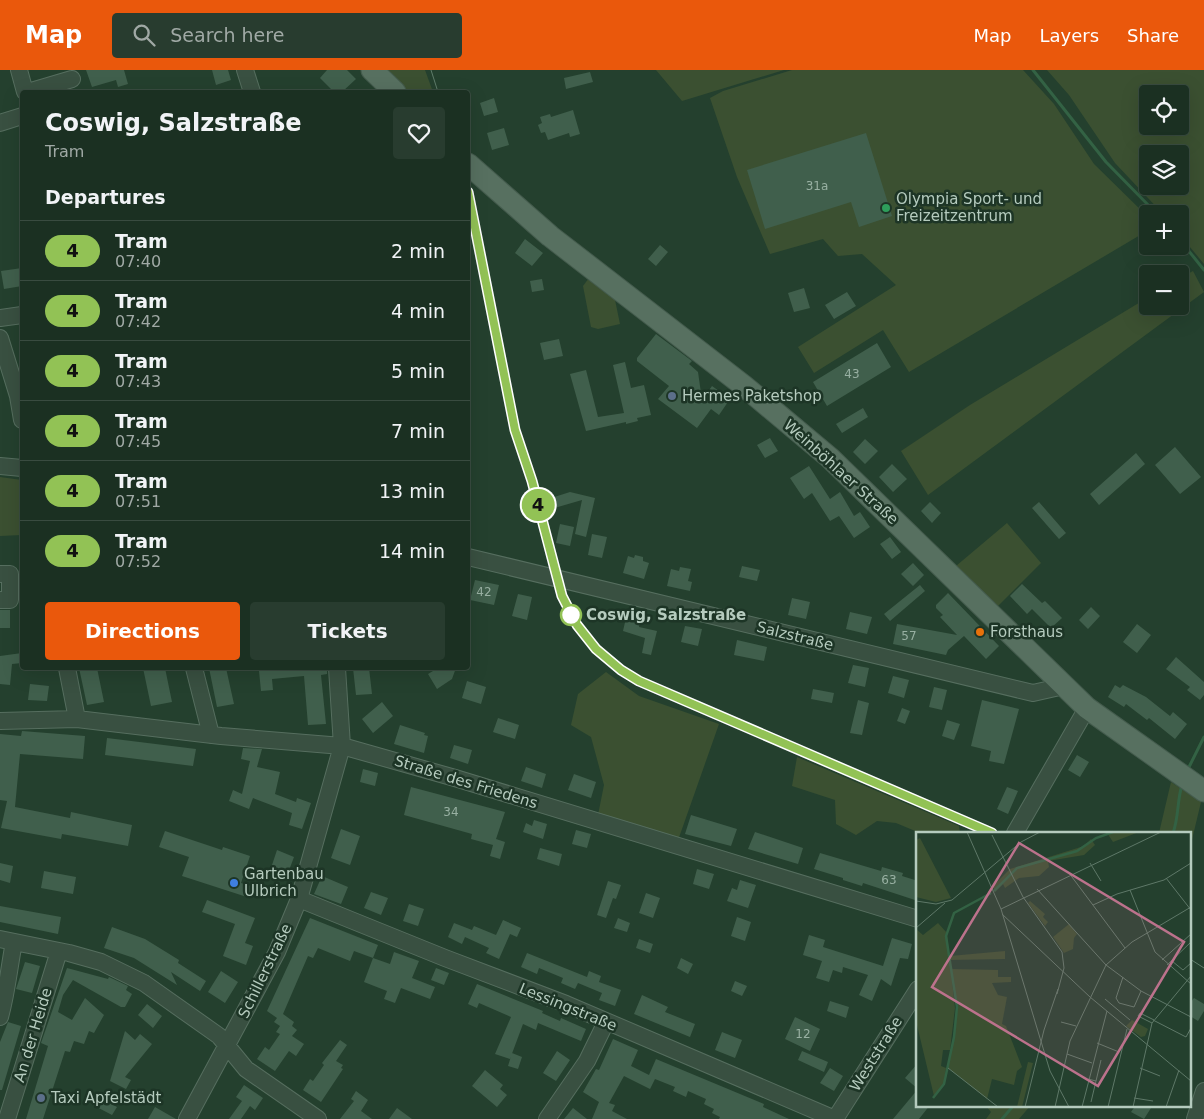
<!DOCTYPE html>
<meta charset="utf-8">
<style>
body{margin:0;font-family:"DejaVu Sans",sans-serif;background:#283c2f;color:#f1f3f6;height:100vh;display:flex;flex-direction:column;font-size:19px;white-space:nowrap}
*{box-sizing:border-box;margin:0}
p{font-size:16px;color:#a0a9a5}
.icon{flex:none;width:28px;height:28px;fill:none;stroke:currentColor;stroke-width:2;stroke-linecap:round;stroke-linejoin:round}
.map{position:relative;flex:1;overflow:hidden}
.side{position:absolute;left:20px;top:20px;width:450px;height:580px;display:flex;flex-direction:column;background:#1b3022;border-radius:5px;box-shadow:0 5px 20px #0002,0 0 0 1px #394b40}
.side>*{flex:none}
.badge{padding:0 10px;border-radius:16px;font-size:18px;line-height:32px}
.fabs{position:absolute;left:1139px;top:15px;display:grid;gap:10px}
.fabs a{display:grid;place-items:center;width:50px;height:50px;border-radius:5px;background:#1b3022;box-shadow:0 5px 20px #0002,0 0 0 1px #394b40;font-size:25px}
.map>.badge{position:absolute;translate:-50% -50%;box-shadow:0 0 0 2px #fff}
h2{padding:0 25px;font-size:19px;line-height:45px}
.round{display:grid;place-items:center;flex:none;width:52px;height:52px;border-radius:5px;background:#283c2f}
.overview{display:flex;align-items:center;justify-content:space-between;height:85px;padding:0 25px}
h1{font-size:24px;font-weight:600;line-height:38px}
.action{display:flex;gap:10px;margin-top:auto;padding:10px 25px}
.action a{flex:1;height:58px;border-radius:5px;background:#ea580c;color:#fff;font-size:20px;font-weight:600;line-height:58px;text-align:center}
.action a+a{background:#283c2f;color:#f1f3f6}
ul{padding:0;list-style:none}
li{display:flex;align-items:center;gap:15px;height:60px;padding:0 25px;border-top:1px solid #394b40}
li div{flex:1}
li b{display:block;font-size:19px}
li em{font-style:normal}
li .badge{min-width:55px;font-weight:700;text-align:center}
header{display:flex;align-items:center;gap:30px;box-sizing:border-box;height:70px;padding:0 25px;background:#ea580c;color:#fff}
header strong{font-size:24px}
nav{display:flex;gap:28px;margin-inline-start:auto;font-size:18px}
.search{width:350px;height:45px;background:#283c2f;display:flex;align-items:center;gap:12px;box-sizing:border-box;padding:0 18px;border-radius:5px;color:#a0a9a5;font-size:19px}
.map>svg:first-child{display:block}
</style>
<header>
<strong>Map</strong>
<div class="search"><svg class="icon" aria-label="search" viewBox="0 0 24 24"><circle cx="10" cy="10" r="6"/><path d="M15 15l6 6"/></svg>Search here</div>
<nav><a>Map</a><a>Layers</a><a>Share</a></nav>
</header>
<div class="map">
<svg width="1204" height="1049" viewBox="0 0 1204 1049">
<rect width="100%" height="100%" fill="#24402e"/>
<path fill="#3b5031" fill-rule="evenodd" d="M380,0H425L433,22H403Z
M656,0H784L682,31Z
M792,0H1023L1054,34L1094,94L1147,146V161L909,302L883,260L814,303L798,277L896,215L862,184L838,186L823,169L770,184L737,107L710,28L723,21Z
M1047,0H1204V194L1180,165V144H1163L1115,93L1069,25ZM1148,24H1180V56H1148ZM1148,84H1180V116H1148Z
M1193,201L1204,222L928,425L901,381L970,335L1147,228L1148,236H1180V208Z
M589,208L614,225L620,254L598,259L591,257L583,216Z
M0,407L22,410V465L0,466Z
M1007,453L1041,493L994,540L956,496Z
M606,602L639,626L719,654L676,776L597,750L604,715L591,667L571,655L578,624Z
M797,687L959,756L960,763H920L896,753L877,751L856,765L836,754L835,730L792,716Z
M1171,712L1201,732L1190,778V763H1159Z
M985,1035H1031L1019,1049H986L991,1042Z"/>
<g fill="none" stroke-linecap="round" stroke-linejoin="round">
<path stroke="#336244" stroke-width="3" d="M1033,0L1106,92L1157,144
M1180,170L1204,200
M1188,699L1204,667
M1173,763C1179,747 1177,730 1182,715
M1002,1049L1014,1035"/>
</g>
<path fill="#405f4c" d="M86,0H124L128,14L118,17L116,10L92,17Z
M212,0H228L231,10L216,15Z
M327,0H347L356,9L342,22H334L320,8Z
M590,2L593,12L566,19L564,8Z
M494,28L498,42L484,46L480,33Z
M573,40L580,64L570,67L569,63L548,70L545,62L541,63L538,55L542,53L540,47L550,44L551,47Z
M504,58L509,75L492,80L487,63Z
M866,63L892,146L859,157L851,132L765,159L747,100Z
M525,169L543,183L532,196L515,183Z
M660,175L668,182L656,196L648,189Z
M22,198V216L4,219L1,201Z
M542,209L544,220L532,222L530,211Z
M804,218L810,238L794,242L788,223Z
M847,222L856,236L834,249L825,235Z
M656,264L692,291L689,294L698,302L702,330L712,316L730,329L719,345L711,339L697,358L658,329L669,316L637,291V288Z
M559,269L563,286L544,290L540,273Z
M877,273L891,297L827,336L813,312Z
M625,292L631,318L644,315L651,345L637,348L638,351L626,354V352L586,361L570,304L586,300L598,347L624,343L613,295Z
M863,338L868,347L842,363L836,354Z
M770,368L778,381L765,388L757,375Z
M865,369L878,381L865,394L853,382Z
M1175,377L1201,407L1180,424L1155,395Z
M1136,383L1145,394L1099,435L1090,424Z
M892,394L907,409L893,422L879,407Z
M809,396L830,429L840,422L854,446L860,442L870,457L854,468L839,446L830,451L812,423L804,429L790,408Z
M570,422L595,428L586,467L575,464L582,430L551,439L548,429Z
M930,432L941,443L932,453L921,441Z
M1039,432L1066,463L1059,469L1032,438Z
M560,454L574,457L570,476L556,473Z
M592,464L607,467L602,488L588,485Z
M890,467L901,482L892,489L880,474Z
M635,485L643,487V491L649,493L644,509L623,503L628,486L634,488Z
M913,493L924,505L913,516L901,504Z
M742,496L760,500L757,511L739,507Z
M680,497L691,499L688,511L692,512L690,521L667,516L671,499L679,501Z
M475,510L499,515L494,535L470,530Z
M1022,514L1042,533L1045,531L1062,548L1051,558L1032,539L1027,544L1010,526Z
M920,515L925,521L890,551L884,544Z
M948,523L999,576L986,589L964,566L948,580L946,585L893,574L897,554L957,565L940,547L943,545L936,538V535Z
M518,524L532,527L527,550L512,546Z
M792,528L810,532L806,549L788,545Z
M1091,537L1100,546L1088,559L1079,550Z
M0,540H10V558H0Z
M850,542L872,547L867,564L846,559Z
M632,544L641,546L639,557L657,561L651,585L642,583L645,568L623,561L626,548L631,549Z
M1137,554L1151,565L1137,583L1123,572Z
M685,556L702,559L698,576L681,572Z
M737,570L767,577L764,591L734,585Z
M22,583V593L12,594L10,615L0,614V586Z
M1176,587L1204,612V625L1200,630L1187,620L1190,617L1166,599Z
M853,595L869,598L865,617L848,613Z
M79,598H97L104,632L87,635Z
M143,598H165L172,632L151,636Z
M209,598H226L234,634L217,637Z
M295,598H327V604L321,605L326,654L308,655L304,606L272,609L273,620L261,621L259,601Z
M353,598H369L372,624L356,625Z
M438,598H456L452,609L437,619L428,604Z
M893,606L909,610L904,628L888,623Z
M467,611L486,617L481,634L462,628Z
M30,614L49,616L47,631L28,630Z
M1115,615L1120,618L1123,615L1146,627L1170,646L1173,642L1187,654L1175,669L1149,648L1147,650L1126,634L1124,637L1108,627Z
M934,617L947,620L942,640L929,637Z
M813,619L834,623L832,633L811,629Z
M858,630L869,633L862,665L850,663Z
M982,630L1019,639L1004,694L989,691L991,681L971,676Z
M382,632L393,646L373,663L362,649Z
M902,638L910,641L905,654L897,651Z
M498,648L519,655L515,669L493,662Z
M947,650L960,654L954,670L942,666Z
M400,655L425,663L424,665L428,666L424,683L394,674Z
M22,661L85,666L83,689L20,684L15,737L70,748L71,742L132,755L128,776L62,764L61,769L1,758L7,731L0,730V664L21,666Z
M107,668L196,679L193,696L105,685Z
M454,675L472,680L468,694L450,688Z
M243,678L262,679L257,697L280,702L275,724L296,732L297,728L311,733L302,759L289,755L292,743L253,728L249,739L229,731L233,720L242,724L250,691L241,689Z
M1077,685L1089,692L1080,707L1068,700Z
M526,697L546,704L542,718L521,711Z
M363,699L378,703L375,716L360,712Z
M574,704L596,712L591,728L568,720Z
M411,717L505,742L496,769L505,772L500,789L490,786L493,775L471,769L472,764L404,745Z
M1007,717L1018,721L1008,744L997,739Z
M691,745L737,759L731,776L685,764Z
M534,750L547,754L543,769L523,762L526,753L532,756Z
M341,759L360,766L350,795L331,788Z
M576,760L591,764L587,778L572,774Z
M165,761L222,780L223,777L250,786L241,813L254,817L250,828L182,806L189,787L159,777Z
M755,762L803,778L798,794L748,779Z
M540,778L562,784L559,796L537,789Z
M277,780L294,787L285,811L269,804Z
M820,783L881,801L882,797L903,803L902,806L918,811V831L863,813L862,816L843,810V808L814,799Z
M0,793L13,796L10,813L0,810Z
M697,799L714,804L709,819L693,814Z
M44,801L76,807L73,824L41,818Z
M322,806L348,817L341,834L314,824Z
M740,810L756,815L748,838L727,831L732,818L737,820Z
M608,811L621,815L616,829L613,828L606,848L597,845Z
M371,822L388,828L381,845L364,838Z
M646,823L660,828L653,848L639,843Z
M207,830L255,848L245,873L253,876L246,895L223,886L235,854L202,842Z
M409,834L424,839L418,856L403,851Z
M0,836L61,847L58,864L0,852Z
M737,847L751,852L745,871L731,866Z
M310,848L378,875L373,888L390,894L394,882L419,891L412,908L435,917L430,929L401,918L395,933L384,929L387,921L364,912L373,888L354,881L350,891L318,878L313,888L308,886L283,944L294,952L292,956L297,960L292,966L304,974L296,986L289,981L275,1001L257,989L265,977L269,980L280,964L276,962L280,956L274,952L277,948L267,941Z
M618,848L630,853L627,862L614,858Z
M503,850L521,858L517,867L510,864L499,889L486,883L489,878L465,867L462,874L448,867L454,853L472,860L474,856L496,865Z
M112,857L145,869L179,890L178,893L206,911L200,921L171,902L177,915L134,888L104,878Z
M809,865L825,870L823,877L883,896L892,868L912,874L908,889L900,888L891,916L881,909L872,931L859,925L868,905L843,897L842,903L833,900L829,912L816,908L822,891L803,885Z
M639,869L653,874L650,883L636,878Z
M527,883L587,907L589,901L601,906L599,912L621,920L615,936L599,930L602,923L578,913L575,919L561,913L563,908L539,898L537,904L521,897Z
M681,888L693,894L688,904L677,898Z
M25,892L40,896L32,923L16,919Z
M67,898L108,909L109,907L128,916L126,920L132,924L125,937H121L73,910L63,925L58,942L72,950L85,928L104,945L94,963L89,961L84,974L74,971L70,982L65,981L43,1049H26L48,976L41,973Z
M436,898L449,903L444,915L431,910Z
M221,901L238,912L225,933L208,922Z
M735,911L747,916L742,926L731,921Z
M477,914L543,941L542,943L560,951L561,948L586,959L581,971L538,953L536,960L523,954L510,989L495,984L511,947L479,933L477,938L468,934Z
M642,925L668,937L665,942L695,954L690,967L634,944Z
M1194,928L1204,934V941L1198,951L1190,946V933Z
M830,931L849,937L846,948L827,941Z
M147,934L162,946L153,958L138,945Z
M795,947L820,959L810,981L785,969Z
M8,952L21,956L2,1020H0V972Z
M125,961L135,970L140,964L152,974L125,1007L131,1010L126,1019L110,1011Z
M722,962L742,970L735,988L715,980Z
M613,969L638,980L631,996L649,1005L656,989L764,1034L763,1037L789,1049H719L720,1047L712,1043L714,1039L704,1034L706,1029L688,1021L686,1027L673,1021L675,1017L655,1009L650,1019L624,1006L609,1033L615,1035L612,1041L627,1049H592L599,1032L583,1022L596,999L599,1000Z
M340,970L347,975L336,991L343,995L341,998L343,999L321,1032L303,1020L310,1009L313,1011L324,995L322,993Z
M557,981L570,990L556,1011L543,1003Z
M802,981L828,992L824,1002L798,990Z
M512,983L522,987L518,999L508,996Z
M918,993V1035H930L919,1049H893L918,1019L905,1008Z
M830,998L843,1006L834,1021L820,1013Z
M485,1000L503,1015L500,1019L507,1025L497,1037L472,1016Z
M244,1015L263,1028L255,1040L250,1036L241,1049H229L242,1031L236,1027Z
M356,1021L368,1030L361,1041L372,1049H340L354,1031L351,1029Z
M94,1025L117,1037L112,1045L91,1034Z
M1136,1035H1146L1151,1038L1144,1049L1131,1042Z
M155,1037L176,1049H148Z
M397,1038L412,1049H389Z
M573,1038L587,1049H564Z"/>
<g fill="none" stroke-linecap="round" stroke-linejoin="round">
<defs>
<path id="minor" d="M19,0L25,22
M245,0L252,22
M28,22L72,9
M0,53L22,46
M0,248L22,245
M0,268L18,326L22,350
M0,396L22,398
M468,487L1033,623L1064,616
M0,504H10V530H0
M67,598L77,649
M194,598L211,665
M0,651L77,649L221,666L342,676L455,708L918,849
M1015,763L1087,638
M299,829L445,888L566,934L835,1049
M0,869L69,883L101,892L144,913L219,966L246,999L318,1049
M0,947C7,922 9,898 14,872
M7,1049L59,881
M187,1049L277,882L299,829L342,676L337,598
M547,1049L587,991L606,952
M835,1049L918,919
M1195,1049L1204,1021"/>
<path id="major" d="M372,0L395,22
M468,94L550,166L744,316L830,388L1087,638L1204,721"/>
</defs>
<use href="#minor" stroke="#566e5f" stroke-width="18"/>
<use href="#major" stroke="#455c4e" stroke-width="23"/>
<use href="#minor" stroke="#395041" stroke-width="16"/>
<use href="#major" stroke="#577060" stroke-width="21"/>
<path stroke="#5f7c6a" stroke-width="1" d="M431,0L438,22
M468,122L516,367
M515,360C520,377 527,394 532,411C558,498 551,558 639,611L992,763
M1190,889L1204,898"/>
</g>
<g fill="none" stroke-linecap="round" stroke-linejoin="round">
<defs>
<path id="line" d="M468,122L515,360L532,411L562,526L577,555L596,579L621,600L639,611L992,763"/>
</defs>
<use href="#line" stroke="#fff" stroke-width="11"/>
<use href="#line" stroke="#92c255" stroke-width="8"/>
</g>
<circle fill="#2e9e5b" stroke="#1d3526" stroke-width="2" cx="886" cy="138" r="5"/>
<g fill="#5c6f8a" stroke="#1d3526" stroke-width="2">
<circle cx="672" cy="326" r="5"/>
<circle cx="41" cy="1028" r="5"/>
</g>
<circle fill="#fff" stroke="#92c255" stroke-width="2.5" cx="571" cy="545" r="10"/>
<circle fill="#e8710a" stroke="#1d3526" stroke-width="2" cx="980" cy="562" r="5"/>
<circle fill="#3f7fe0" stroke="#1d3526" stroke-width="2" cx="234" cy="813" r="5"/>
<g text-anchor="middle" stroke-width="5" stroke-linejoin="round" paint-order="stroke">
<g font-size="12" fill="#98b0a2">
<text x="817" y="120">31a</text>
<text x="852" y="308">43</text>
<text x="484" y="526">42</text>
<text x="909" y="570">57</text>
<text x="451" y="746">34</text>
<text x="889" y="814">63</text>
<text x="803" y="968">12</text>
</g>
<g font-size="15" fill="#b5cbbe" stroke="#1d3526" text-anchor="start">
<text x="896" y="134">Olympia Sport- und<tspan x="896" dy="17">Freizeitzentrum</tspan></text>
<text x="682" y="331">Hermes Paketshop</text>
<text x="990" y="567">Forsthaus</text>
<text x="244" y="809">Gartenbau<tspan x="244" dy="17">Ulbrich</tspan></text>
<text x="51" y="1033">Taxi Apfelstädt</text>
</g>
<g font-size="15" fill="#b5cbbe" stroke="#1d3526">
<text transform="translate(841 402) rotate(42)" y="5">Weinböhlaer Straße</text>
<text transform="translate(795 566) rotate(14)" y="5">Salzstraße</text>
<text transform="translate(466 712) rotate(17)" y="5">Straße des Friedens</text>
<text transform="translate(265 901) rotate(-64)" y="5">Schillerstraße</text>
<text transform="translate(568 937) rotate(22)" y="5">Lessingstraße</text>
<text transform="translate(33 965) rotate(-73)" y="5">An der Heide</text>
<text transform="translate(876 984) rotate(-58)" y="5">Weststraße</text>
</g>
<g font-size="15" font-weight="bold" fill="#b5cbbe" stroke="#1d3526" text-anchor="start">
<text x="586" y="550">Coswig, Salzstraße</text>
</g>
</g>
<g transform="translate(916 762)">
<rect width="275" height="275" fill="#24402e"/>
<path d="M223,0L197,10L191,1L192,0ZM4,6L35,66L20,70L0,65V8ZM175,7L179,13L168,23L132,29L133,35L123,44L103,46L89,56L87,52L79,60L77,54L94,37L168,14ZM114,69L129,82L127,85L132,90L129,94L112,71ZM22,91L31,101L39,176L34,218H27L25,234L30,236L28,252L18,264L0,189V97L7,103ZM153,92L161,102L158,106L157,117L148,121L137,105ZM89,119V127L34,128V124ZM35,137L82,138V145H95V150L76,151L82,163L91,165L86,192L90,194L106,235L101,239L98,253L76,247L71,267L32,236L41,181ZM216,188L232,197L229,204L225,205L210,194ZM112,230L117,231L106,275H101Z" fill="#3b5031"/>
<path fill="none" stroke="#336244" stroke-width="2.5" d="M78,59L101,36L161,19L180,6L197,0M17,266L28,252L38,205L41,175L30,104L38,81L75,61"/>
<path fill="none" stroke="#5e7868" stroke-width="1" d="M51,0L85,77L134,239L153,275M76,3L107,65L146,120L148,136L141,162M174,31L185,49M153,41L209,116M250,46L275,78M121,57L190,133L225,159L275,185M214,58L239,120L275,152M0,69L20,72L36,68L105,10L124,0M177,73L201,62L248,48L275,31M85,77L245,0M86,82L174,165L275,249M0,96L29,71M246,128L275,102M256,129L267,138L275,131M251,133L275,110M207,145L200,166L203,171L218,175L225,159M189,167L214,188M237,188L270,205L275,196M145,190L160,194M236,191L222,184L224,181L238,188M181,211L203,220M151,222L176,231M32,236L82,275M224,236L244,244M172,247L180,249L185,228M218,266L237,269M175,270L180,249M109,275L128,198L142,157M139,275L154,209L190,133L216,110L275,75M166,275L191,179M192,275L211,197M217,275L236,191L275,144M250,275L263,238"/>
<path fill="#bc728c" fill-opacity="0.15" stroke="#bc728c" stroke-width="2.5" d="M103,11L268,110L182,254L16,155Z"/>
<rect width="275" height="275" fill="none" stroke="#b5cbbe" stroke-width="2.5"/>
</g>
</svg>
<div class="fabs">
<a><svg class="icon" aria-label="locate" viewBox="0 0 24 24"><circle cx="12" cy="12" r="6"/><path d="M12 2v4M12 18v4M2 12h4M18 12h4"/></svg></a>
<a><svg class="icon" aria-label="layers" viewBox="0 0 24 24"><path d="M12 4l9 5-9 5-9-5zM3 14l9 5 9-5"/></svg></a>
<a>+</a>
<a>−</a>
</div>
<b class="badge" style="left:538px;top:435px;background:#92c255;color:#111">4</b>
<section class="side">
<div class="overview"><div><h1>Coswig, Salzstraße</h1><p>Tram</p></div><a class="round"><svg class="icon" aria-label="heart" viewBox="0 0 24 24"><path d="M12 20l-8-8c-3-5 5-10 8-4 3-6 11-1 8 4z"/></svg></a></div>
<h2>Departures</h2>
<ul>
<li><span class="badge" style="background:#92c255;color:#111">4</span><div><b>Tram</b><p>07:40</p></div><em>2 min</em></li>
<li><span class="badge" style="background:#92c255;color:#111">4</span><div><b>Tram</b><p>07:42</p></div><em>4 min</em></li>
<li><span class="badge" style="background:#92c255;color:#111">4</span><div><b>Tram</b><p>07:43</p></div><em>5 min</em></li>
<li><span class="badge" style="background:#92c255;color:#111">4</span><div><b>Tram</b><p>07:45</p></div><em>7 min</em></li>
<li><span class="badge" style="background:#92c255;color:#111">4</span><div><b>Tram</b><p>07:51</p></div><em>13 min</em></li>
<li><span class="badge" style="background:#92c255;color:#111">4</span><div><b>Tram</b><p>07:52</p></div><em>14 min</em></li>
</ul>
<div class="action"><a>Directions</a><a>Tickets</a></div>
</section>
</div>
